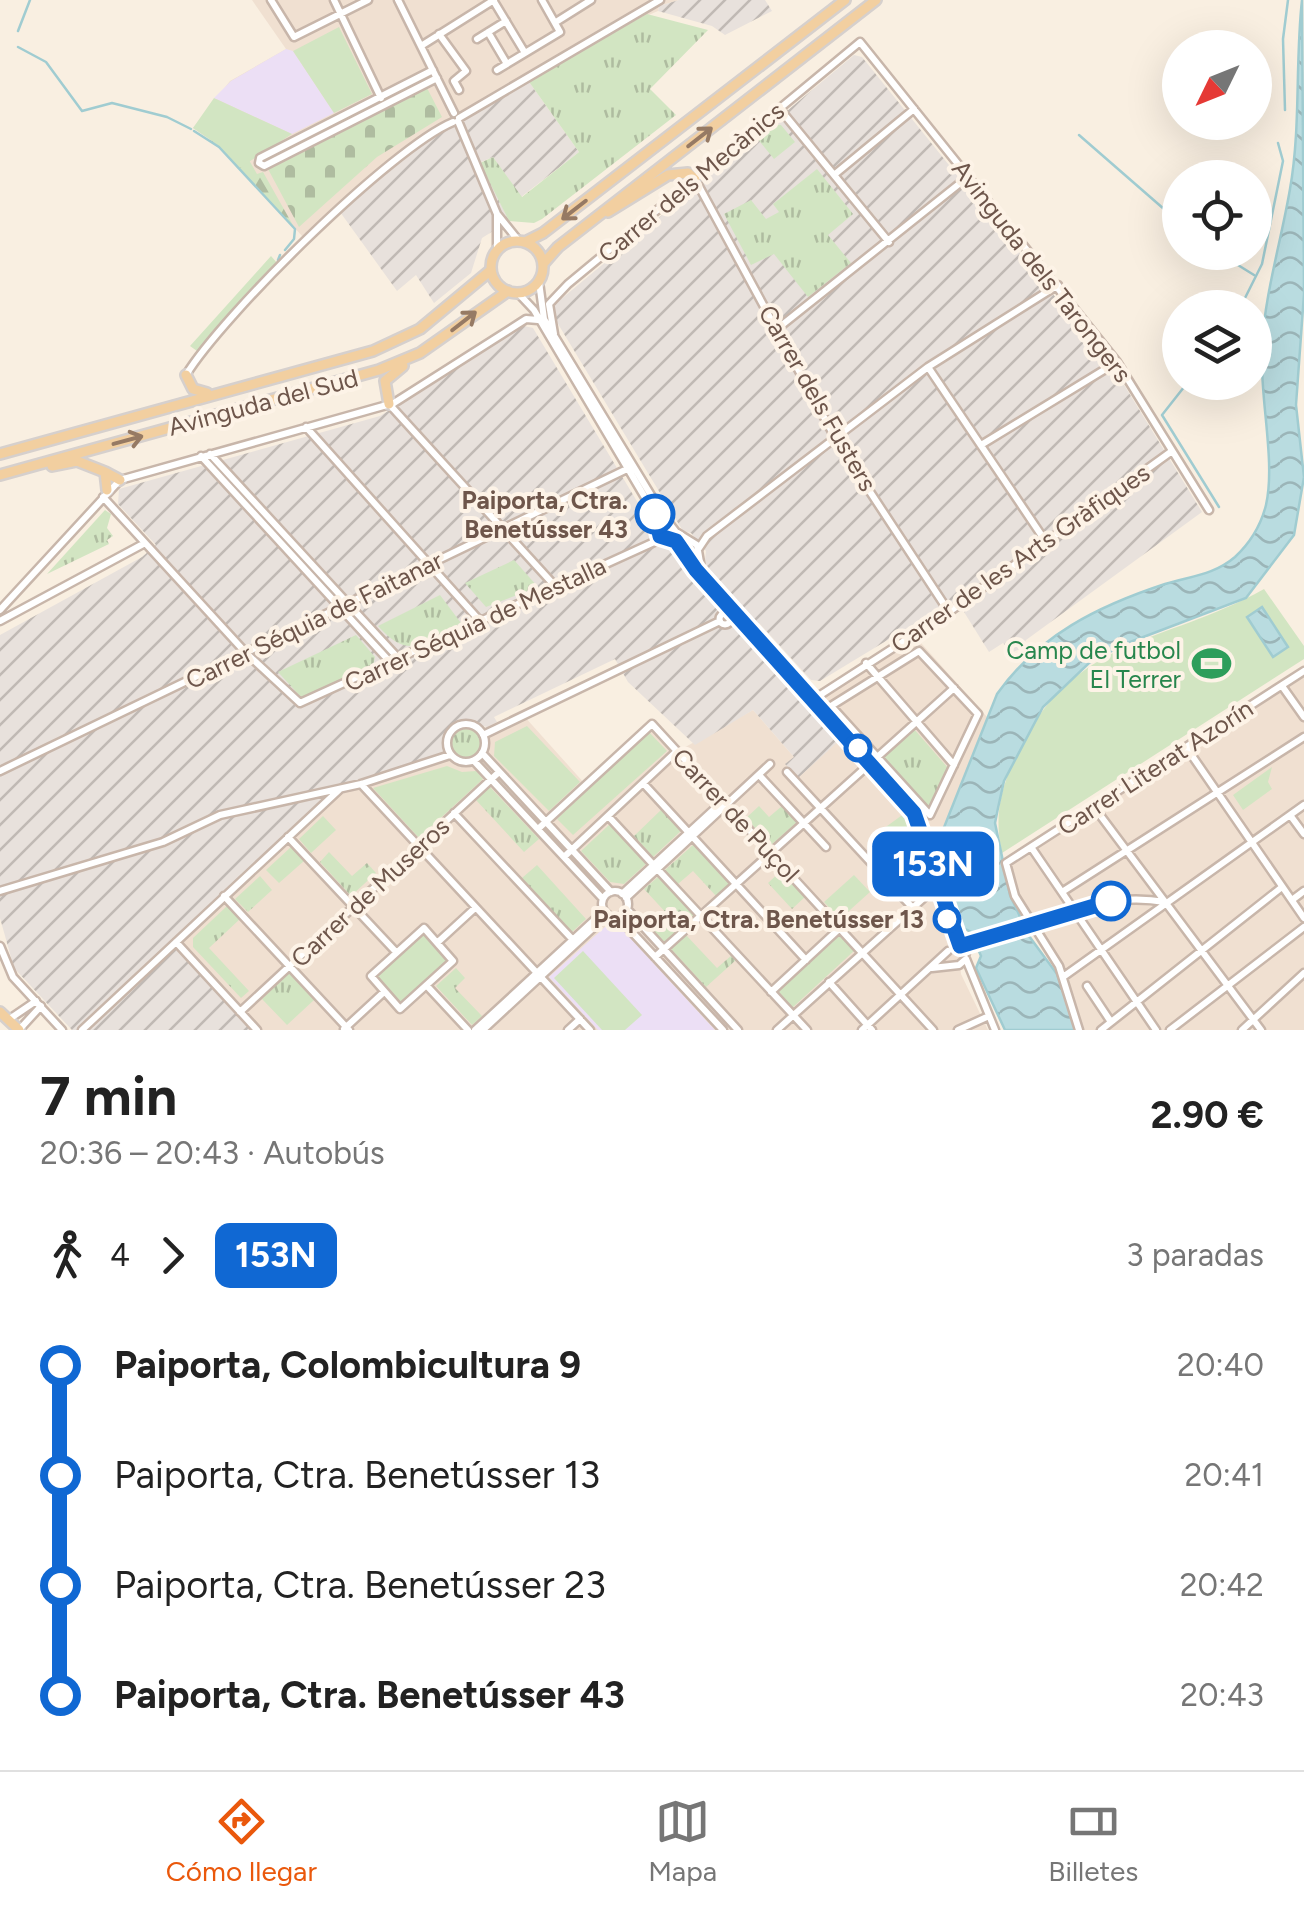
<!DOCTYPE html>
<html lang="es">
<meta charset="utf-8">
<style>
body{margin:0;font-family:Figtree,sans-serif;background:#f2f2f2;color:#222;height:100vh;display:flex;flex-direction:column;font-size:38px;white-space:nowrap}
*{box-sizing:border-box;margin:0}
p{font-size:32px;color:#767676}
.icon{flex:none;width:55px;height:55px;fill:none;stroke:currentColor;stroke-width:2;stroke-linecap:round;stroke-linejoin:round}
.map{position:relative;height:1030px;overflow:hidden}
.panel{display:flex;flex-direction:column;background:#fff;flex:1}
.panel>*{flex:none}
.badge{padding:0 20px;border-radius:15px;font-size:35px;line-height:65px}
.needle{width:65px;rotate:227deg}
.fabs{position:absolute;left:1162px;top:30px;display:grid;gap:20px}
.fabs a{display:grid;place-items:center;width:110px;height:110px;border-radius:50%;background:#fff;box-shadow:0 10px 40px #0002;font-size:50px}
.map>.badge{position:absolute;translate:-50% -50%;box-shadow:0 0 0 5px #fff}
.legs{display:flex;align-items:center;gap:15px;height:110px;padding:0 40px;font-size:32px}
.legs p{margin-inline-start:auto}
.headline{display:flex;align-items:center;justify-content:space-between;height:170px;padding:0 40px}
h1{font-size:55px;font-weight:700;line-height:75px}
ul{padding:0 40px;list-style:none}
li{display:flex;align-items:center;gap:35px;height:110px;font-size:38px}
li i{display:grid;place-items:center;width:15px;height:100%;margin:0 12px;background:currentColor}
li i::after{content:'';width:25px;height:25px;margin:-12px;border:8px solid;border-radius:50%;background:#fff}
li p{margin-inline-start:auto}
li:first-child i{background:linear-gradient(#0000 50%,currentColor 0)}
li:last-child i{background:linear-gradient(currentColor 50%,#0000 0)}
.tab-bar{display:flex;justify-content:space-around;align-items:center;height:140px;border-top:2px solid #e0e0e0;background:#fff;font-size:28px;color:#767676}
.tab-bar a{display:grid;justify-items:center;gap:5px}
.tab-bar .active{color:#ea580c}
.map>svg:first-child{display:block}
</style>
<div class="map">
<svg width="1304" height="1030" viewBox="0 0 1304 1030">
<defs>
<pattern id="industrial-furrows" width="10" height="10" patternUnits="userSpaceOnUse" patternTransform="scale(2.5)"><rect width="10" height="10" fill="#e8e1dc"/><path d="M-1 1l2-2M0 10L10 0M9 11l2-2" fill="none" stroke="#c0b9b4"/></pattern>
<pattern id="grass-tufts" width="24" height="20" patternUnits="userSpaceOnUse" patternTransform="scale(2.5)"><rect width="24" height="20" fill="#d2e5c2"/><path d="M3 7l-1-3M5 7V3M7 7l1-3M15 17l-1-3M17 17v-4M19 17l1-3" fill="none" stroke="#afbca0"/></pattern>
<pattern id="forest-firs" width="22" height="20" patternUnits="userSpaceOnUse" patternTransform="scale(2.5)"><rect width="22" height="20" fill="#d2e5c2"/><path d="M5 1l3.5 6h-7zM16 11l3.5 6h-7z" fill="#afbca0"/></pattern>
<pattern id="cemetery-stones" width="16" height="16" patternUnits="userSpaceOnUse" patternTransform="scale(2.5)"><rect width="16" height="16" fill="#d2e5c2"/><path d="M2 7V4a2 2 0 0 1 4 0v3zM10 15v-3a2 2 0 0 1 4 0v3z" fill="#afbca0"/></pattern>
<pattern id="water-waves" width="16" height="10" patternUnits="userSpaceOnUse" patternTransform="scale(2.5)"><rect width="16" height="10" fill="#b9dce0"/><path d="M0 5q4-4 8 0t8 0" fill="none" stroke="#9bb5b8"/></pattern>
</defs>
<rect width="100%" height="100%" fill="#f9efe1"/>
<path fill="#f0e0d1" d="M252,0H679L659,6L658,11L613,30L455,118L335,205L303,237L218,145L193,128L230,81L286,49Z
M913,634L987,717L935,850L957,925L961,974L988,1030H257L176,942L340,789L446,757L524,716L585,784L650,724L678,751L753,710L794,757L846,736L811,697Z
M1304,677V1030H1079L1066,972L1016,893L1009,866Z"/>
<path fill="url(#industrial-furrows)" d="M679,0H765L772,11L725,35L712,26L658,11L659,6Z
M854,55L862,57L1118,375L1202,512L1026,640L1022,648L1011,653L1003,643L989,652L964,612L937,610L820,681L811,680L759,623L755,626L704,569L706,551L691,533L683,531L552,314L554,305Z
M527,79L579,152L521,197L493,157L481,162L509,221L482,238L471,273L434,303L416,275L397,291L335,205L455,118Z
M524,326L533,328L662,543L673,547L841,739L798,778L785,764L794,757L753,710L695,745L628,682L615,659L494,717L497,722L487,727L466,721L453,725L443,740V754L337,787L169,942L251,1030H72L14,968L0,918V635L142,557L156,545L118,504L119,489L380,416Z"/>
<path fill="#ecdff5" d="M286,49L293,51L334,113L292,134L214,98L231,81Z
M606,926L620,927L715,1030H598L549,977Z"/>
<path fill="url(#grass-tufts)" d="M647,14L708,30L650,89L676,115L542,219L534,223L509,221L480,163L493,157L522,197L579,152L527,79Z
M771,124L781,125L795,142L774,159L756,137Z
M817,169L853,214L828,235L851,263L808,297L774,254L751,265L724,214L751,200L766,219L779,212L773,204Z
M271,256L278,264L197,351L190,346Z
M105,510L111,514L107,528L113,536L107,540L109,544L47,574Z
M514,560L538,587L486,607L465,583Z
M440,595L461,623C424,642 410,662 378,626Z
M356,635L375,657L373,666L308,697L300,696L278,672Z
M451 744a15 15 0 1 1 30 0a15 15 0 1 1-30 0Z
M914,729L948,768L929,811L882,758Z
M490,787L539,839L524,852L476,800Z
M759,806L769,817L782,806L797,822L771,845L746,818Z
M662,809L682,830L653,857L634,836Z
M323,816L336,830L311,853L299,839Z
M610,824L647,863L624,884L610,882L581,851Z
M694,844L730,883L716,896L693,871L678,884L665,870Z
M291,847L304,861L279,883L266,870Z
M329,852L352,876L367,863L376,873L351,896L320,862Z
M537,865L586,919L572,932L522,878Z
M782,870L806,896L792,909L768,883Z
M260,876L272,890L248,912L235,899Z
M659,876L695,915L665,943L654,931L669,916L644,889Z
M227,906L240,919L209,948L249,991L241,998L193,947V938Z
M686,935L717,968L732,955L736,960L706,987L671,949Z
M456,968L465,978L455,988L482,1016L472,1025L436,986Z
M289,973L314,1000L287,1025L262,999Z"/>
<path fill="url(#forest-firs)" d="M204,138L245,153L257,174L263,172L294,227L218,145Z"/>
<path fill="url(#cemetery-stones)" d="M427,88L442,117L377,157L299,227L268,169Z"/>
<path fill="#d2e5c2" d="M339,27L372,94L334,113L293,51Z
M214,98L292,134L238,169L218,145L193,128Z
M1264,589L1304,646V659L1002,853C994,817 1000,790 1016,756C1072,635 1162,646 1264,589Z
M527,726L580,782L549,811L494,756L495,742Z
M649,732L667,751L573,835L557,819Z
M447,766L462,772L476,771L483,779L419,838L373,788Z
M1272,767L1268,782L1272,789L1243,810L1233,795Z
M905,813L918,832L933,880L928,881L883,829Z
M854,875L870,892L840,919L824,902Z
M423,934L448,959L400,1003L376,976Z
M840,934L855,950L792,1008L778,991Z
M583,951L642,1015L625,1030H602L554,978Z"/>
<path fill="url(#water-waves)" stroke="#a0ccd1" stroke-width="2.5" d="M1302,0L1304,294L1296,405L1304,477L1294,535L1246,598L1125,644L1089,663L1043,707L1004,781L998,808L995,823L1010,895L1029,936L1057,974L1076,1030H1005L976,968L981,956L971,932L957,925L935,850L997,694C1039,635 1098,606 1165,584C1191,576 1214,575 1235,557C1250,543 1261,525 1266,505C1276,461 1259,395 1262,346C1265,293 1281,242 1290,189C1301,127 1295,63 1302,0Z
M1262,607L1288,647L1273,657L1247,617Z"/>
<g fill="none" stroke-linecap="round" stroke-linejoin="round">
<path stroke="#a0ccd1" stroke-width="2.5" d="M18,31L30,0
M18,47L46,62L82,111L112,103L167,117L191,129
M1285,110L1283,39L1288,0
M194,131L219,147L295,229L294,239L285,250
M1079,135L1180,223
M1217,252L1254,275
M278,260L280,255
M1240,308L1262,264L1283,161L1278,143
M1188,382L1162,415L1219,507"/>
<defs>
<path id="minor" d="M271,0L294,37L368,0
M334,0L381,98
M398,0L454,113
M493,0L525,53
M556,22L591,0
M488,32L507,64
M439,34L466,71L454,81L459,90
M477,39L506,21
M421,46L494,0
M433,70L260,158L259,163L264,166L437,78
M497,70L560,32L542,0
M779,108L889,242
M459,118L660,0
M458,121L497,214L518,240
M834,175L914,109
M695,179L838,443L949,612
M497,250V215
M539,282L544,319L663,515L676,532L697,545L702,574
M518,293L534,310L653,511L660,536L675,541L696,570L914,813C941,856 934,914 966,953
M777,329L969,176
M554,334L549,304L568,284L860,42L1117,362L1209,510
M928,367L1046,542
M186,375C222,316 391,148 453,122
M389,404L555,586
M306,427L480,621
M981,445L1117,362
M210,454L399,659
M201,456L391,663
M103,497L246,653L300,703L663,538
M699,548L707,536L928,367L1058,285
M0,610L120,480L394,403L526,319L538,320
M719.5 619a5.5 5.5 0 1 1 11 0a5.5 5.5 0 1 1-11 0Z
M0,621L145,543
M919,651L978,714L930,815L831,706Z
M866,663L954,765
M1282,686L1304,717
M814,699L949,612L1172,451
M447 743a19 19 0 1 1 38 0a19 19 0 1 1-38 0Z
M483,735L720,621
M1186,747L1304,918
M482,753L611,892
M474,761L603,899
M0,771L627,469
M787,772L911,906
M759,775L826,847
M643,783L806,960
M361,784L590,1030
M1094,807L1261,1030
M454,813L573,940
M1290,815L1304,834
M608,816L807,1030
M538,829L652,724L933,1030
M288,837L396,952
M1031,847L1156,1030
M564,857L677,751
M0,891L163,842L220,815L361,784L450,755
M602 904a13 13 0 1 1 26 0a13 13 0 1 1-26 0Z
M1062,892L1304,737
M622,894L723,801
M224,896L349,1030
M626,898L770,764
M1292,900L1304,891
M627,909L738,1030
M618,917L723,1030
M424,928L453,961L400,1009L371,976Z
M176,942L257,1030
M438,942L475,908
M0,946L13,977L62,1030
M961,947C1026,928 1095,889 1165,902
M655,957L954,688
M966,959L995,1030
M932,968L959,965L966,959
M1063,977L1304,805
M829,982L872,1030
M427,986L468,1030
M1087,986L1111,1022
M771,992L840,928
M240,1012L499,772
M11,1018L36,1001
M344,1029L384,992
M19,1030L41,1006
M82,1030L340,789
M475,1030L604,911
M483,1030L607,915
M568,1030L580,1019
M777,1030L938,885
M862,1030L948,951
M958,1030L989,1016
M1079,1030L1059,966L1015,896L1006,863L1304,671
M1101,1030L1282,887
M1170,1030L1304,927
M1242,1030L1304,973"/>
<path id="major" d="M608,212L668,175L688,173L695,179
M491 267a26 26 0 1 1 52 0a26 26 0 1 1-52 0Z
M525,242L543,233L845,0
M543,264L558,247L876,0
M186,375L193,389L207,393
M389,404L385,381L403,366
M0,454L373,351L420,329L491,270
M52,466L77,461L105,472L107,490
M105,472L120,480
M0,475L379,370L420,353L508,291
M0,1012L19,1030"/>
</defs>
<use href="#minor" stroke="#c8b6aa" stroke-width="11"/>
<use href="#major" stroke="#d6d0cd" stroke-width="14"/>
<use href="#minor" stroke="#fff" stroke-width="6"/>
<use href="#major" stroke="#f2cfa0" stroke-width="9"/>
</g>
<defs><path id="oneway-shaft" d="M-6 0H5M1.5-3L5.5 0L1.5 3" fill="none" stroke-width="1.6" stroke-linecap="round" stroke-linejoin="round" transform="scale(2.5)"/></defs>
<g stroke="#967a64">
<use href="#oneway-shaft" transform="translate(700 137) rotate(-38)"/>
<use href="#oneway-shaft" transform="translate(574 210) rotate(142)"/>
<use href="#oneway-shaft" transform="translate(464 321) rotate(-38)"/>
<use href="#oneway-shaft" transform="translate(128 440) rotate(-15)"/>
</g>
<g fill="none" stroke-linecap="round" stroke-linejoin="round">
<defs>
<path id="line-1" d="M655,514L660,536L676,541L696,570L914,813L960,946L1111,901"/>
</defs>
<use href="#line-1" stroke="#fff" stroke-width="22"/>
<use href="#line-1" stroke="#1068d3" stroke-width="15"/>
</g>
<defs>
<symbol id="stadium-bare" viewBox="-9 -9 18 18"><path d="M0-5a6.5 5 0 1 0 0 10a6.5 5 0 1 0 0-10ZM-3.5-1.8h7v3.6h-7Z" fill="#2e9e5b" stroke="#fdf3e7" stroke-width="2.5" paint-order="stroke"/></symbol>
</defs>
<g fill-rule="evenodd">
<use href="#stadium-bare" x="1184" y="636" width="55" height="55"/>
</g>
<g fill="#fff" stroke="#1068d3" stroke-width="5">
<circle cx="655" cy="514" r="18"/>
<circle cx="858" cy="748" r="12"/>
<circle cx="1111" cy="901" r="18"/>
<circle cx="947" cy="919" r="12"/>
</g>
<g text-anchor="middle" stroke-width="8" stroke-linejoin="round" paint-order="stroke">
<g font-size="25" fill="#6e564b" stroke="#fdf3e7">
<text transform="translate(691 182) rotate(-40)" y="9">Carrer dels Mecànics</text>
<text transform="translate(1042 271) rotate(52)" y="9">Avinguda dels Tarongers</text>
<text transform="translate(818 398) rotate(60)" y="9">Carrer dels Fusters</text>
<text transform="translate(263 402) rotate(-15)" y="9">Avinguda del Sud</text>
<text transform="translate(1020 558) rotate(-35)" y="9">Carrer de les Arts Gràfiques</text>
<text transform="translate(314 620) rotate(-26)" y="9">Carrer Séquia de Faitanar</text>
<text transform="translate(475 624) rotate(-25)" y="9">Carrer Séquia de Mestalla</text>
<text transform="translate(1155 767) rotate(-33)" y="9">Carrer Literat Azorín</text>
<text transform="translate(736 815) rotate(47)" y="9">Carrer de Puçol</text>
<text transform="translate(370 892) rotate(-43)" y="9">Carrer de Museros</text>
</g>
<g font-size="25" font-weight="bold" fill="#6e564b" stroke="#fdf3e7" text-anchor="end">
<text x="628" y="509">Paiporta, Ctra.<tspan x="628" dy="29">Benetússer 43</tspan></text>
<text x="924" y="928">Paiporta, Ctra. Benetússer 13</text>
</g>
<g font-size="25" fill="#27864d" stroke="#fdf3e7" text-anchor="end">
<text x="1181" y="659">Camp de futbol<tspan x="1181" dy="29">El Terrer</tspan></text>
</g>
</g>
</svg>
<div class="fabs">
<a><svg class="needle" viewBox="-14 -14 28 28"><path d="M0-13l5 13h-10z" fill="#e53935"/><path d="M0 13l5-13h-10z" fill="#767676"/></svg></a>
<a><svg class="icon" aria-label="locate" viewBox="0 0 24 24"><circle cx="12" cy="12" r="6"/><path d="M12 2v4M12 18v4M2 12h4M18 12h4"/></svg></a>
<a><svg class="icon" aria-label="layers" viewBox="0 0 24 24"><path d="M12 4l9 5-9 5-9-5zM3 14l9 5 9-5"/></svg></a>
</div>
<b class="badge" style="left:933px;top:864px;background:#1068d3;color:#fff">153N</b>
</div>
<section class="panel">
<div class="headline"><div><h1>7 min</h1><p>20:36 – 20:43 · Autobús</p></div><b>2.90 €</b></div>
<div class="legs"><svg class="icon" aria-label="walk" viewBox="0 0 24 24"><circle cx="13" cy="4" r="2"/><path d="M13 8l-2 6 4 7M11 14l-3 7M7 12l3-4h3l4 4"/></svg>4<svg class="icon" aria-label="forward" viewBox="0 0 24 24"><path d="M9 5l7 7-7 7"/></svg><b class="badge" style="background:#1068d3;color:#fff">153N</b><p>3 paradas</p></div>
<ul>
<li><i style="color:#1068d3"></i><b>Paiporta, Colombicultura 9</b><p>20:40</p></li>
<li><i style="color:#1068d3"></i><span>Paiporta, Ctra. Benetússer 13</span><p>20:41</p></li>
<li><i style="color:#1068d3"></i><span>Paiporta, Ctra. Benetússer 23</span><p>20:42</p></li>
<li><i style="color:#1068d3"></i><b>Paiporta, Ctra. Benetússer 43</b><p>20:43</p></li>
</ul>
</section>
<nav class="tab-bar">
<a class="active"><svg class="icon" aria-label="directions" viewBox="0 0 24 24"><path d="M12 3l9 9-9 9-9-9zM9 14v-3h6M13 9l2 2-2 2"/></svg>Cómo llegar</a>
<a><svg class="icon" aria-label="map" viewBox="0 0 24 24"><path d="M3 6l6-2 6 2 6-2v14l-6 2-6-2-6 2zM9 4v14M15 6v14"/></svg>Mapa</a>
<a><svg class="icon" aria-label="tickets" viewBox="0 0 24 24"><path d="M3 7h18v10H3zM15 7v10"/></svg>Billetes</a>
</nav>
